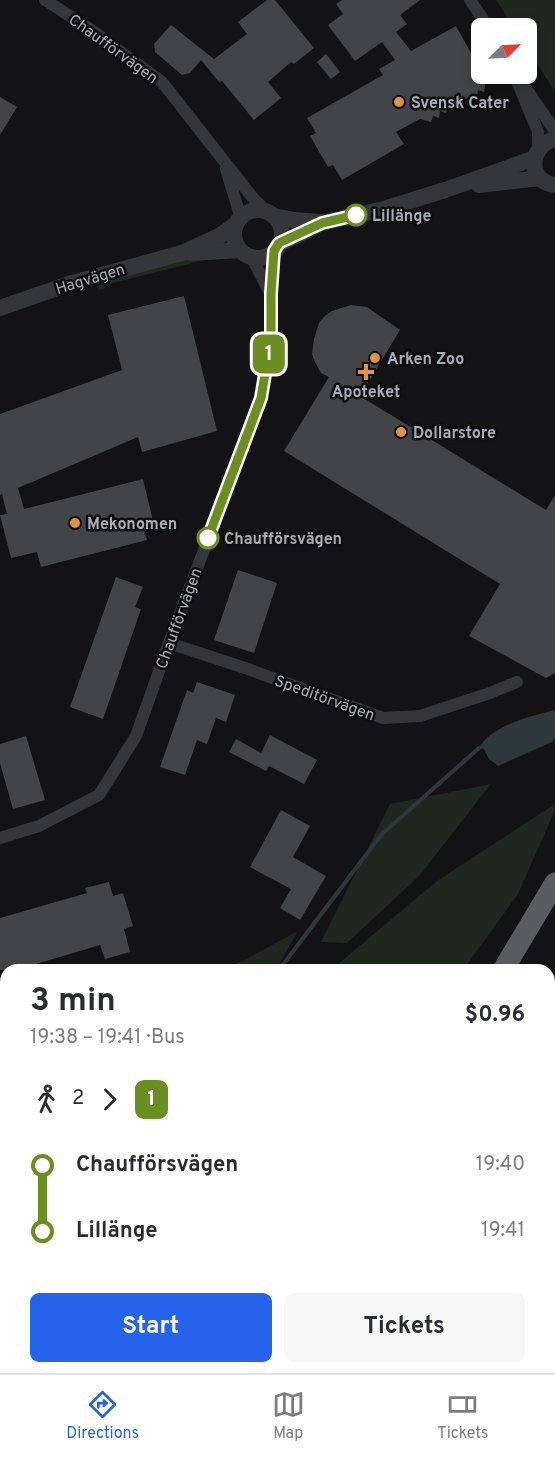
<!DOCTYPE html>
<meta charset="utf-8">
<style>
body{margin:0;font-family:Overpass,sans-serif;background:#f7f7f7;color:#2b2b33;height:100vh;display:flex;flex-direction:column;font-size:22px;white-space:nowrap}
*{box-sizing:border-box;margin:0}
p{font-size:20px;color:#7c7c81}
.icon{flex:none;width:33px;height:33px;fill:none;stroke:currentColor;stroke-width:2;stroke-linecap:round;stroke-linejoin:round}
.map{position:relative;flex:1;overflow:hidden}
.sheet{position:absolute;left:0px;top:964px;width:555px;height:410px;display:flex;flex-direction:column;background:#fff;border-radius:18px 18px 0 0;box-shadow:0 3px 9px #0003}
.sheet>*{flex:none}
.badge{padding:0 12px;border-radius:9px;font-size:21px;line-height:39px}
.needle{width:39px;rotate:66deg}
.tools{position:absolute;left:471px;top:18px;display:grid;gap:12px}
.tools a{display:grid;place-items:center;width:66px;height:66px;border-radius:9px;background:#fff;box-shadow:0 3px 9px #0003;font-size:30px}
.map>.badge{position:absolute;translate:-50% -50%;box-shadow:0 0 0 3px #fff}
.legs{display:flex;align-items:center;gap:9px;height:66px;padding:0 30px;font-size:20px}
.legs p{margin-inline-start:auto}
.headline{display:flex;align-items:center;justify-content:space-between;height:102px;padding:0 30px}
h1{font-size:33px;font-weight:700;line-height:45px}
.cta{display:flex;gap:12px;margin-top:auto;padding:12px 30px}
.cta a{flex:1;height:69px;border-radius:9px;background:#2563eb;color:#fff;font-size:24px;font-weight:700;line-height:69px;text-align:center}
.cta a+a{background:#f7f7f7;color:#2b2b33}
ul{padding:0 30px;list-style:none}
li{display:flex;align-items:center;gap:21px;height:66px;font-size:22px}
li i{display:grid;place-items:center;width:9px;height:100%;margin:0 8px;background:currentColor}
li i::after{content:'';width:15px;height:15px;margin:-8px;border:4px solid;border-radius:50%;background:#fff}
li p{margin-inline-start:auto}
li:first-child i{background:linear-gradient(#0000 50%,currentColor 0)}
li:last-child i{background:linear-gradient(currentColor 50%,#0000 0)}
.menu{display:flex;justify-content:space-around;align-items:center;height:84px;border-top:2px solid #e1e1e2;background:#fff;font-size:16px;color:#7c7c81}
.menu a{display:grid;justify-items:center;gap:3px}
.menu .active{color:#2563eb}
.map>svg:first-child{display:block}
</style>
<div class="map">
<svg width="555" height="1373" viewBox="0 0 555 1373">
<rect width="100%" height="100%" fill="#131315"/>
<path fill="#202720" d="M496,0H555V92L527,48L526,28H514Z
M190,258L204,260L113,283L99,291L97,287L105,281Z
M491,784L419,876L347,943L321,942L390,804Z
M555,804V810L518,894L463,970H331L437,881Z
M298,931L276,970H226Z
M555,973V1335L549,1338V979Z
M6,1085V1209L0,1215V1087Z
M6,1247V1368H231L227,1373H4L0,1371V1253Z
M327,1368H491L482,1373H324Z"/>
<path fill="#2e373c" d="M555,710V738L552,742L498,766L489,759L484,749L479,748C492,725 531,716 555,710Z"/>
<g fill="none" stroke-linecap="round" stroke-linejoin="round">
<path stroke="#2e373c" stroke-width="4" d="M279,970L381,835L479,748
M0,1241L6,1235"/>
</g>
<path fill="#424447" d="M267,0H275L314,48L294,64L291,62L268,82L281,98L254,120L222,81L219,82L201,60L190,73L182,75L155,52L154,44L171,25L214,59L247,34L238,22Z
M342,0H420L400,15L407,24L396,32L411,51L456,26L486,80L484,92L478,90L477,96L471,94L469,100L463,98L462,105L456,103L453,109L448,107L446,113L440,111L439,118L433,116L431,122L420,119L396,132L404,144L342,180L333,165L328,167L310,136L316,133L307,118L383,75L379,69L395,60L382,42L355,61L328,25L343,14L336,4Z
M326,54L340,72L331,79L317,62Z
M0,97L17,107L0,135Z
M184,296L217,431L142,452L138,437L18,488L24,509L143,479L153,521L142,524L147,540L41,567L37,552L11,558L0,515L7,514L2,494L0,495V414L122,370L108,315Z
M351,305L367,307L400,330L360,396L546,510L555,495V673L546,678L469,636L500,584L284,451L329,377L321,373L315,362L312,354L314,339L319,323L325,316L332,311Z
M238,570L277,583L254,653L214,640Z
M116,577L143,587L135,607L141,609L103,719L70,707Z
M197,682L235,695L226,722L216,718L207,744L197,740L185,775L160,767L187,690L193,693Z
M270,735L317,760L304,784L269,766L266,771L229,752L236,739L261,753Z
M26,736L45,800L13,809L0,763V744Z
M281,810L310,826L293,857L326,876L300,920L280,908L291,889L250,867Z
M109,882L113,896L123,893L133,926L124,929L130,952L105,959L100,945L16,970H0V918L87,893L85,888Z"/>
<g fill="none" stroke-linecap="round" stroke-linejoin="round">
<path stroke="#353639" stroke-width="12" d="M45,0L93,31L162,82L253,198L267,212
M470,0L489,28
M514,74L538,132V149
M525,87L555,131
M226,169L237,205L240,218
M251,256L270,293
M169,643L245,668L383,718L420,716L490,693L517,682
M0,838L39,826L99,795L136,736L169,643L261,398L271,338L272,322L271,294L274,251"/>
<path stroke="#353639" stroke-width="16" d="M555,139C528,146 527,182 555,185
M479,185L540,178
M234 234a24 24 0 1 1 48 0a24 24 0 1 1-48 0Z
M274,216L294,220L321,222
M279,244L322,223L384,209L445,190L535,158
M191,253L240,250
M0,308L69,284L182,253L221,235L236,224"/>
<path stroke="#595c61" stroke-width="21" d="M503,970L555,883
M273,1373L276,1368"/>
</g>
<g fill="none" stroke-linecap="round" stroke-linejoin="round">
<defs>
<path id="line-1" d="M208,538L261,398L271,338V294L274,251L279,243L322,223L356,215"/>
</defs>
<use href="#line-1" stroke="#fff" stroke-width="14"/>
<use href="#line-1" stroke="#6b8e23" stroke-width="9"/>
</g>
<g fill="#df9441" stroke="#0e0e10" stroke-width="2">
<circle cx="399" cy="102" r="6"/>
<circle cx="375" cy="358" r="6"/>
<path d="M363 363h6v6h6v6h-6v6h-6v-6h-6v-6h6z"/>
<circle cx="401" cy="432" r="6"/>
<circle cx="75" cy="523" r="6"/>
</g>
<g fill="#fff" stroke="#6b8e23" stroke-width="3">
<circle cx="356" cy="215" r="10"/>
<circle cx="208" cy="538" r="10"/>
</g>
<g text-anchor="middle" stroke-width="5" stroke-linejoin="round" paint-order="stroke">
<g font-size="16" fill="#a6acb4" stroke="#0e0e10">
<text transform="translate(114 48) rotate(36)" y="6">Chaufförvägen</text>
<text transform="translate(90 278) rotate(-17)" y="6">Hagvägen</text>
<text transform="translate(178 618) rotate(-70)" y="6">Chaufförvägen</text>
<text transform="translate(325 697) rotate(20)" y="6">Speditörvägen</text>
</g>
<g font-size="16" font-weight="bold" fill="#a6acb4" stroke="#0e0e10" text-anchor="start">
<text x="411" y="108">Svensk Cater</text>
<text x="387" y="364">Arken Zoo</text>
<text x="366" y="397" text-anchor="middle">Apoteket</text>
<text x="413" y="438">Dollarstore</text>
<text x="87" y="529">Mekonomen</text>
</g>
<g font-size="16" font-weight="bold" fill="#a6acb4" stroke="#0e0e10" text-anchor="start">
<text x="372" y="221">Lillänge</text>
<text x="224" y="544">Chaufförsvägen</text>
</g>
</g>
</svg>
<div class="tools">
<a><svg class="needle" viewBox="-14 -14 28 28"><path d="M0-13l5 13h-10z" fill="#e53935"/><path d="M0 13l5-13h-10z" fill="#7c7c81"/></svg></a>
</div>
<b class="badge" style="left:269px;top:354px;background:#6b8e23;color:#fff">1</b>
<section class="sheet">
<div class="headline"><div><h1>3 min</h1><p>19:38 – 19:41 · Bus</p></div><b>$0.96</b></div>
<div class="legs"><svg class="icon" aria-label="walk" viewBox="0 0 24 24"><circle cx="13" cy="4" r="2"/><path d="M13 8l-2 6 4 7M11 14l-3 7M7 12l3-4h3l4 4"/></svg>2<svg class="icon" aria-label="forward" viewBox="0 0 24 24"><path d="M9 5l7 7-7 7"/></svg><b class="badge" style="background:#6b8e23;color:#fff">1</b></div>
<ul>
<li><i style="color:#6b8e23"></i><b>Chaufförsvägen</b><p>19:40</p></li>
<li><i style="color:#6b8e23"></i><b>Lillänge</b><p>19:41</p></li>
</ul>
<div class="cta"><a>Start</a><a>Tickets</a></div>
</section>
</div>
<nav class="menu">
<a class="active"><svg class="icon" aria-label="directions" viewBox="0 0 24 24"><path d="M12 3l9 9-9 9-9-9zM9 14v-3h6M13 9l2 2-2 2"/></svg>Directions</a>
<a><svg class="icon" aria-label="map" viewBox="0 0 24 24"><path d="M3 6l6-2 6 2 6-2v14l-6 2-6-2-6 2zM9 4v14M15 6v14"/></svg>Map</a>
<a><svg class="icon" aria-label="tickets" viewBox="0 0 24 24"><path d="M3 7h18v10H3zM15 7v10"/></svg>Tickets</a>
</nav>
